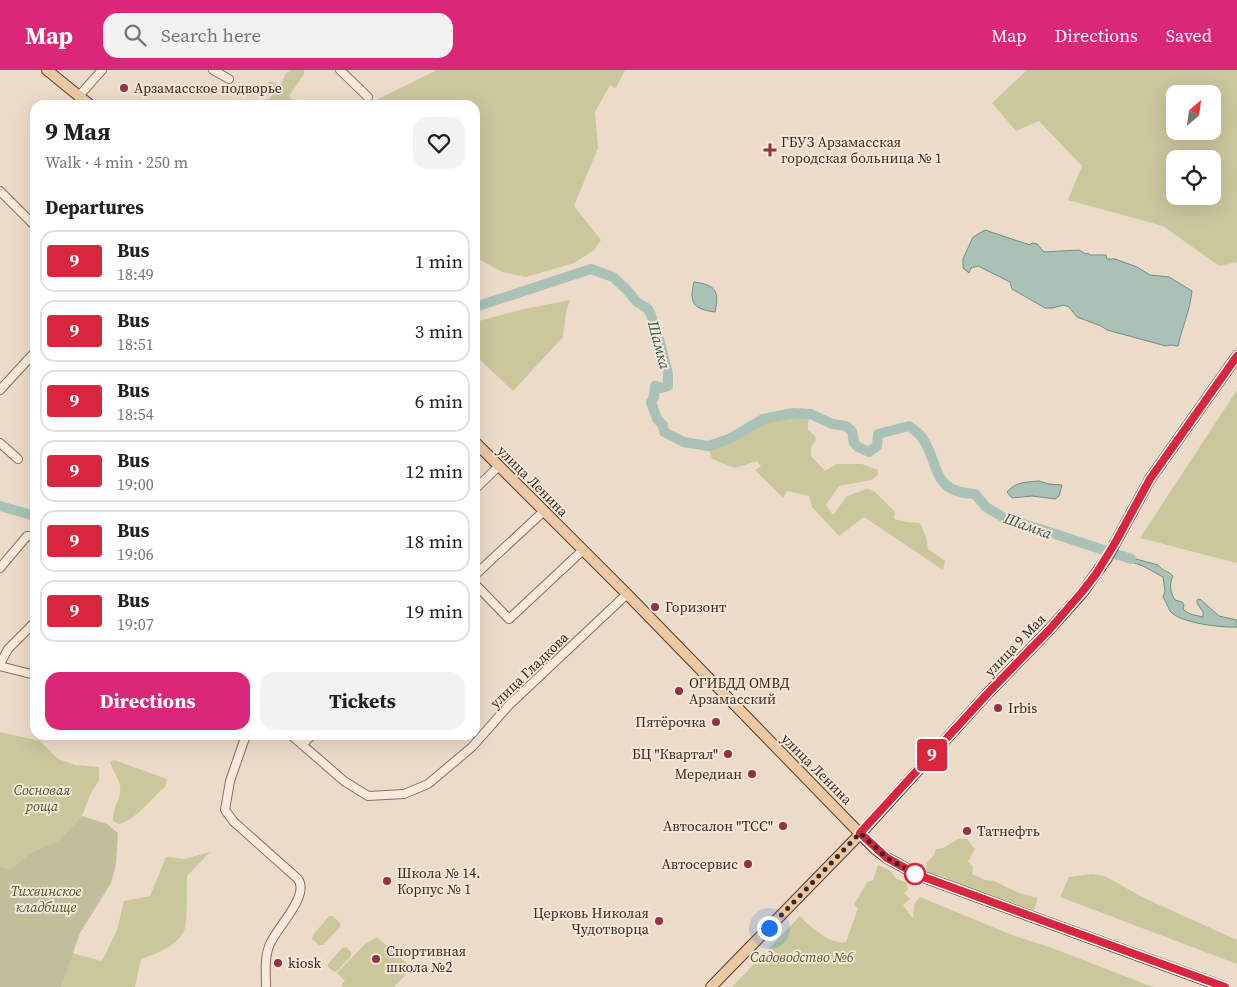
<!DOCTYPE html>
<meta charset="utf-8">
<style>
body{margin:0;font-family:"Source Serif 4",serif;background:#f2f2f2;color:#202124;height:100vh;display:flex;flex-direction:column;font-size:19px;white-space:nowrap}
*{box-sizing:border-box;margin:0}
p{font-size:16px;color:#757577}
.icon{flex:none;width:28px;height:28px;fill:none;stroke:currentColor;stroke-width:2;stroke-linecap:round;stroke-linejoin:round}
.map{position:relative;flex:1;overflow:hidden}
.panel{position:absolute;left:30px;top:30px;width:450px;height:640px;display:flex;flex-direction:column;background:#fff;border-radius:15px;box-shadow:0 5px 20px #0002}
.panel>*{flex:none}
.badge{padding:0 10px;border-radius:4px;font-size:18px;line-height:32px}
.needle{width:32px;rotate:29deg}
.buttons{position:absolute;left:1166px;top:15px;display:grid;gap:10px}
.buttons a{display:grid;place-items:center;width:55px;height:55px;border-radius:10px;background:#fff;box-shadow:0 5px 20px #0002;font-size:25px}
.you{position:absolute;width:25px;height:25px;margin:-12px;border:4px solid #fff;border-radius:50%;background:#1a73e8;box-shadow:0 0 0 8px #1a73e833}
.map>.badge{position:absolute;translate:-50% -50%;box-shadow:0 0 0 2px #fff}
h2{padding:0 15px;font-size:19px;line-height:45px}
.round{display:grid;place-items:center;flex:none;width:52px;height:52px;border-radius:15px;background:#f2f2f2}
.head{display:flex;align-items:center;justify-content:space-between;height:85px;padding:0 15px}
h1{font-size:24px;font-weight:700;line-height:38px}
.cta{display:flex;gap:10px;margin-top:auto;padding:10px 15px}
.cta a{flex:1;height:58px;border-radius:15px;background:#db2777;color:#fff;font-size:20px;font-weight:700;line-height:58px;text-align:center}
.cta a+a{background:#f2f2f2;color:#202124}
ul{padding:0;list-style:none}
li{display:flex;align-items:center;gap:15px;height:62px;margin:0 10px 8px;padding:0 5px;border:2px solid #e0e0e0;border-radius:15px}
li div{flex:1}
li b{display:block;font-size:19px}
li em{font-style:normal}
li .badge{min-width:55px;font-weight:700;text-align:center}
header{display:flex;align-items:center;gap:30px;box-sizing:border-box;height:70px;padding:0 25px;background:#db2777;color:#fff}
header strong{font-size:24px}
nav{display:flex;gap:28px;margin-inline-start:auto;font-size:18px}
.search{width:350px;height:45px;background:#f2f2f2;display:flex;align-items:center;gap:12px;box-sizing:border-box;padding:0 18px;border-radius:15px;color:#757577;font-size:19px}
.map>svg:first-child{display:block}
</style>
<header>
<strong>Map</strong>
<div class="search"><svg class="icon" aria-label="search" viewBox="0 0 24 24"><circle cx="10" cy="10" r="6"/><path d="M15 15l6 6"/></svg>Search here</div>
<nav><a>Map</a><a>Directions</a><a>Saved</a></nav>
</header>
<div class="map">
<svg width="1237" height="917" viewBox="0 0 1237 917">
<rect width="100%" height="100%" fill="#ecdbc9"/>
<path fill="#cac79d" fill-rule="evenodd" d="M291,0H304V4L289,26L297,35H267L265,32L276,22L267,12H272L280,16L286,3Z
M437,0H625L616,18L610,15L595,42L598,78L574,136L601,170L594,180L574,193L526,207L502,202L475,187V35H366Z
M1027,0H1237V192L1219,196L1163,156L1068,130L1082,96L1039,51L1016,61L992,33ZM1175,24H1212V61H1175ZM1175,89H1212V126H1175Z
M570,230L566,242L563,267L513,321L475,285V252L524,239Z
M1237,320V493L1140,468Z
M794,343L811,344L808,352V360L815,366L816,370L811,377V386L825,401L837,394H862L878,400V405L872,410L839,416L826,435L833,445L847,426L867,419L874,421L895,442L894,449L906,452L920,453L926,467L928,479L945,491L943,500L864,447L839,466L812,437L809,426L787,421L783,428L755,400L761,396L757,391L735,398L712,389L708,376L729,369L763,349Z
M0,662L40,671L58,689L76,695L99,697V710L91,723L82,746L59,770L29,784L10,799L0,796Z
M114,690L167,709L165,717C150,729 138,749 119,754L113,751C112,740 118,733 120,723C122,711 113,703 110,692Z
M958,769H967L975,779L968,791L973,797L972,804L985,810L994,811L1019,823L1038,828L1034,840L960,815L944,807L928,803L926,799L927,793L934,785L936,779L943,778Z
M210,782L187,806C186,821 188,844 185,858C180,875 156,884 141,889L135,917H61L72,883L102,891L117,860L124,831L150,826L166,787L185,789Z
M878,795L891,801L896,809L906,812L908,819L904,823L910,829L903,835L913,849L914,834L920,827L1012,865L1052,878L1153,917H732L800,846C809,856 832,876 846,872L858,838L854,835L867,812L873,810Z
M1091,804L1105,806L1142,827L1237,870V894L1060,827L1069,807Z
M329,846H333L341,854L340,857L323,875H319L312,869L313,865Z
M377,867L412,898L394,917H343L341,915L345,911L337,903L365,874Z
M346,877L351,882V886L337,901L334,902L328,897V894L342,878Z"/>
<path fill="#c0be9b" d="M82,746L107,754L118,763L116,795L111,813L80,863L61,917H0V796L10,799L29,784L59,770Z"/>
<path fill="#a9c1b6" stroke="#708f82" d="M985,160L1030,175L1032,173L1037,174L1044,182L1079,180L1086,184L1088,183L1090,185H1106L1107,189H1115L1137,197L1150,205L1169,207L1192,221C1190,241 1182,257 1178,276L1171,275L1166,276L1107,260L1101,256L1077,247L1069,237L1064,235L1052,238H1045L1012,219L1010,212L978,196L971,198L969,203L963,198V189L973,167Z
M694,212C715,215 720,220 715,242C693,239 689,233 694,212Z
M1039,411L1049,414L1062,415L1059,426L1055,429L1032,426L1012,428L1007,422C1015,412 1027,412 1039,411Z
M1119,483L1125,486L1158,495C1162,501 1169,501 1173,506C1169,514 1170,522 1175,530L1182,532L1184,535L1183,539C1189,545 1195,545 1203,547V542L1197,533V530L1200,529L1219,546L1237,550V557C1223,558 1179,553 1170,541C1168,537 1166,532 1163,527L1165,521L1163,507L1143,496L1117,487Z"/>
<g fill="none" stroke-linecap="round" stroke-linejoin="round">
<path stroke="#a9c1b6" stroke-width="10" d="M475,237L591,199L613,207L626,219L637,232L648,239L651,245L660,272L668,304V316L661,318L655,316L654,327L651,332L657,349L663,355L664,362L684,372L708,376L729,369L763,349L794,343L811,344L832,354L846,356L852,361L854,373L858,377L869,382L877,376L878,364L909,356C913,359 918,363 921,366C941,393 929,422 975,424L986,437L1006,449L1043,460L1131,489
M0,436L35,446"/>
<defs>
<path id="minor" d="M213,0L229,9
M340,0L368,27
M79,26L102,0
M0,121L35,156
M0,320L35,282
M0,373L18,389
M475,419L499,396
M0,498L27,466H35
M475,505L544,441
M475,514L509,549L583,480
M0,594L8,579L35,552
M0,596L35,605
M246,665L230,711L225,740L234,752L298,809C310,826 277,857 270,874C264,887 266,903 266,917
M291,665L344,711L368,726L404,724L428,714L472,677L509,635L627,524
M302,675L312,665"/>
<path id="major" d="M47,0L90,35
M475,372L627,524L875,779L887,788L918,805L1224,917
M711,917L861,763L988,623L1050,559L1082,523L1107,488L1150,409L1237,286"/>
</defs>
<use href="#minor" stroke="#886d5e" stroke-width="10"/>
<use href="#major" stroke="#563c32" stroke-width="12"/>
<use href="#minor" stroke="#f7eadc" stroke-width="8"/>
<use href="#major" stroke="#ecc9a3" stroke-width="10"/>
</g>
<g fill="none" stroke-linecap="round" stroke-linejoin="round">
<defs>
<path id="line" d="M1225,917L918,805L887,788L860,763L988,623L1050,559L1082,522L1096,504L1115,473L1150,409L1237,286"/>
</defs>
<use href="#line" stroke="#fff" stroke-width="11"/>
<use href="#line" stroke="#d7263d" stroke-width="8"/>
<path stroke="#392821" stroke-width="5" stroke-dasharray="0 9" d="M769,858L860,763L887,788L915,804"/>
</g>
<g fill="#933244" stroke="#f4e7d8" stroke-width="2">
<circle cx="124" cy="18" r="5"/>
<path d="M767.5 72.5h5v5h5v5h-5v5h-5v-5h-5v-5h5z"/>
<circle cx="655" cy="537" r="5"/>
<circle cx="679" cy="621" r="5"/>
<circle cx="998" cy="638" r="5"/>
<circle cx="716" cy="652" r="5"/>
<circle cx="728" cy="684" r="5"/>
<circle cx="752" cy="704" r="5"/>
<circle cx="783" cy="756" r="5"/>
<circle cx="967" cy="761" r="5"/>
<circle cx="748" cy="794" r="5"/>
<circle cx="387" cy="811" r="5"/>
<circle cx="659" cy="851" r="5"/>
<circle cx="376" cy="889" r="5"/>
<circle cx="278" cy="893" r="5"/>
</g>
<circle fill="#fff" stroke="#d7263d" stroke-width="2.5" cx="915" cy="804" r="10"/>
<g text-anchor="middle" stroke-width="4" stroke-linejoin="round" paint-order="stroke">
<g font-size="14" fill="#392821" stroke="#f4e7d8" text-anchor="start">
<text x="134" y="23">Арзамасское подворье</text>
<text x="781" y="77">ГБУЗ Арзамасская<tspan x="781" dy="16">городская больница № 1</tspan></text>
<text x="665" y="542">Горизонт</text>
<text x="689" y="618">ОГИБДД ОМВД<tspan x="689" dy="16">Арзамасский</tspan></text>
<text x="1008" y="643">Irbis</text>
<text x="706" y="657" text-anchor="end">Пятёрочка</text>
<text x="718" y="689" text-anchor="end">БЦ "Квартал"</text>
<text x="742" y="709" text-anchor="end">Мередиан</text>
<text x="773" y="761" text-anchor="end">Автосалон "ТСС"</text>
<text x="977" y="766">Татнефть</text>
<text x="738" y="799" text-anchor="end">Автосервис</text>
<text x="397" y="808">Школа № 14.<tspan x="397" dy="16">Корпус № 1</tspan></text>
<text x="649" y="848" text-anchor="end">Церковь Николая<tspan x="649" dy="16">Чудотворца</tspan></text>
<text x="386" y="886">Спортивная<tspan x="386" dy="16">школа №2</tspan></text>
<text x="288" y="898">kiosk</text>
</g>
<g font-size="14" fill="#392821" stroke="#f4e7d8">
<text transform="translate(533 411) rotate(45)" y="5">улица Ленина</text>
<text transform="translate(1015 575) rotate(-46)" y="5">улица 9 Мая</text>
<text transform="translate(529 600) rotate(-44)" y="5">улица Гладкова</text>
<text transform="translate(817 699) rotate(45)" y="5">улица Ленина</text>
</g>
<g font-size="14" font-style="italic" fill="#515429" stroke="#f4e7d8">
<text x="42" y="725">Сосновая<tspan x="42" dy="16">роща</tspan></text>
<text x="46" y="826">Тихвинское<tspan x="46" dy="16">кладбище</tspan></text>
<text x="802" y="892">Садоводство №6</text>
</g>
<g font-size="15" font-style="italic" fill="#31584e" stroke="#f4e7d8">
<text transform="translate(659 275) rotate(75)" y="5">Шамка</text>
<text transform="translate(1028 456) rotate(20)" y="5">Шамка</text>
</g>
</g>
</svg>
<div class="buttons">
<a><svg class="needle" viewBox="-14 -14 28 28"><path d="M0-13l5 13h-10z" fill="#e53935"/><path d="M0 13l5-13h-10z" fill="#757577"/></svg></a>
<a><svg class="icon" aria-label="locate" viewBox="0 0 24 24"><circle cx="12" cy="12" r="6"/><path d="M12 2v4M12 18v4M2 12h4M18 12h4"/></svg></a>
</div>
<div class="you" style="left:769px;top:858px"></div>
<b class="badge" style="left:932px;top:685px;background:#d7263d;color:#fff">9</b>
<section class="panel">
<div class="head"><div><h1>9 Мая</h1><p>Walk · 4 min · 250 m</p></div><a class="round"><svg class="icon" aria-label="heart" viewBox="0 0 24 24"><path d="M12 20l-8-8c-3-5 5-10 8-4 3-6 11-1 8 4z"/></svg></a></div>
<h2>Departures</h2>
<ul>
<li><span class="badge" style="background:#d7263d;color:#fff">9</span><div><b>Bus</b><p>18:49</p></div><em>1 min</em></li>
<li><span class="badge" style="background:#d7263d;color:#fff">9</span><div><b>Bus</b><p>18:51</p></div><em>3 min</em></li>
<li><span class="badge" style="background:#d7263d;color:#fff">9</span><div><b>Bus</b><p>18:54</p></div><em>6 min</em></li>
<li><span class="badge" style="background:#d7263d;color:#fff">9</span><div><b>Bus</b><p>19:00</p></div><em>12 min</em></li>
<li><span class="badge" style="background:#d7263d;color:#fff">9</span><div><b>Bus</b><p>19:06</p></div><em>18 min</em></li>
<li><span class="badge" style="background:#d7263d;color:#fff">9</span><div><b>Bus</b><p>19:07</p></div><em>19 min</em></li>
</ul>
<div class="cta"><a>Directions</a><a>Tickets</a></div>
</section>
</div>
